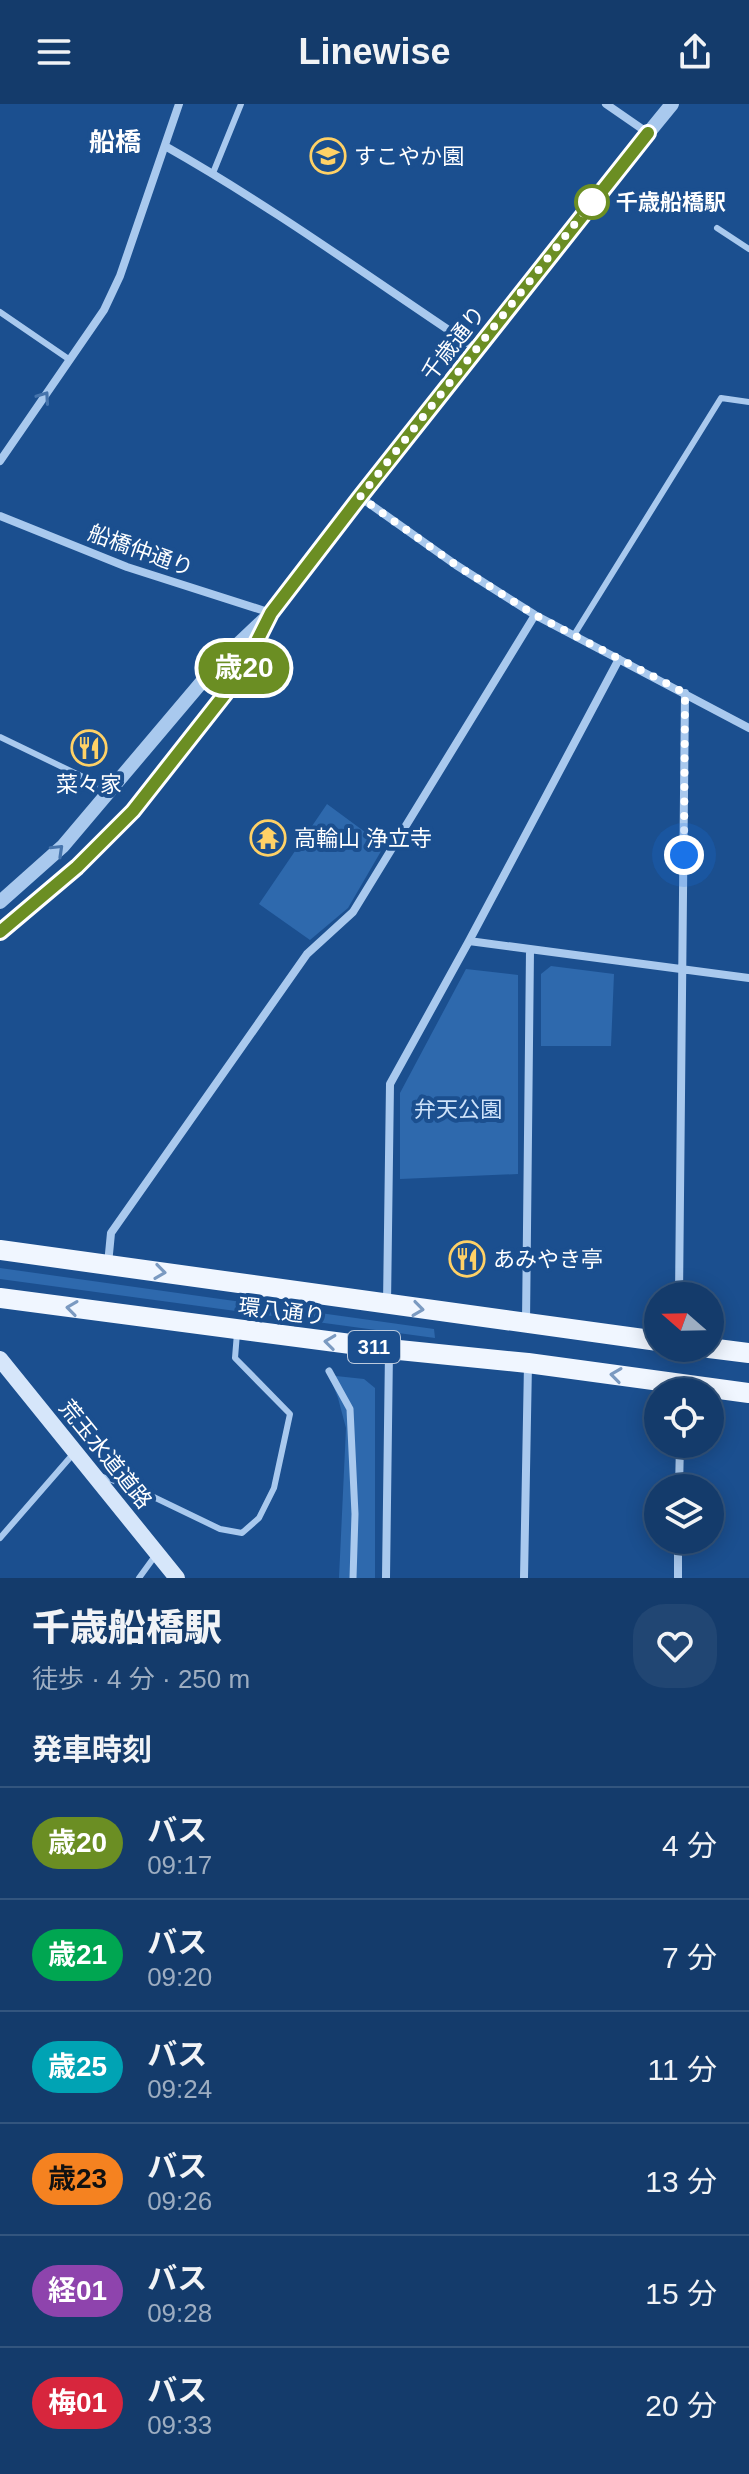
<!DOCTYPE html>
<html lang="ja">
<meta charset="utf-8">
<style>
body{margin:0;font-family:Helvetica,"Noto Sans JP",sans-serif;background:#214673;color:#f1f3f6;height:100vh;display:flex;flex-direction:column;font-size:30px;white-space:nowrap}
*{box-sizing:border-box;margin:0}
p{font-size:26px;color:#9dadc1}
.icon{flex:none;width:44px;height:44px;fill:none;stroke:currentColor;stroke-width:2;stroke-linecap:round;stroke-linejoin:round}
.map{position:relative;height:1474px;overflow:hidden}
.drawer{display:flex;flex-direction:column;background:#143b6b;flex:1}
.drawer>*{flex:none}
.badge{padding:0 16px;border-radius:26px;font-size:28px;line-height:52px}
.needle{width:52px;rotate:290deg}
.buttons{position:absolute;left:644px;top:1178px;display:grid;gap:16px}
.buttons a{display:grid;place-items:center;width:80px;height:80px;border-radius:50%;background:#143b6b;box-shadow:0 4px 20px #0003,0 0 0 2px #33557e;font-size:40px}
.you{position:absolute;width:40px;height:40px;margin:-20px;border:6px solid #fff;border-radius:50%;background:#1a73e8;box-shadow:0 0 0 12px #1a73e833}
.map>.badge{position:absolute;translate:-50% -50%;box-shadow:0 0 0 4px #fff}
h2{padding:0 32px;font-size:30px;line-height:72px}
.round{display:grid;place-items:center;flex:none;width:84px;height:84px;border-radius:32px;background:#214673}
.overview{display:flex;align-items:center;justify-content:space-between;height:136px;padding:0 32px}
h1{font-size:38px;font-weight:800;line-height:60px}
ul{padding:0;list-style:none}
li{display:flex;align-items:center;gap:24px;height:112px;padding:0 32px;border-top:2px solid #33557e}
li div{flex:1}
li b{display:block;font-size:30px}
li em{font-style:normal}
li .badge{min-width:88px;font-weight:700;text-align:center}
header{display:flex;justify-content:space-between;align-items:center;height:104px;padding:0 32px;background:#143b6b;font-size:36px;font-weight:800}
.map>svg:first-child{display:block}
</style>
<header><svg class="icon" aria-label="menu" viewBox="0 0 24 24"><path d="M4 6h16M4 12h16M4 18h16"/></svg>Linewise<svg class="icon" aria-label="share" viewBox="0 0 24 24"><path d="M12 15V3M7 8l5-5 5 5M5 13v7h14v-7"/></svg></header>
<div class="map">
<svg width="749" height="1474" viewBox="0 0 749 1474">
<rect width="100%" height="100%" fill="#1b4f8f"/>
<path fill="#2e69ad" d="M327,700L384,742L348,804L310,836L259,800Z
M551,862L614,870L611,942H541V870Z
M466,865L518,871V1070L400,1075V989Z
M0,1164L434,1225L435,1234L0,1175Z
M336,1272L364,1275L375,1284V1474H339L346,1324L338,1294L330,1273Z"/>
<g fill="none" stroke-linecap="round" stroke-linejoin="round">
<path stroke="#a9c9ee" stroke-width="6" d="M213,69L241,0
M717,124L749,145
M0,208L70,256
M574,531L721,294L749,298
M0,633L108,685
M100,1372L137,1385L220,1425L242,1429L259,1414L274,1384L290,1310L235,1254L237,1229
M0,1434L74,1349
M139,1474L155,1452"/>
<path stroke="#a9c9ee" stroke-width="7" d="M329,1267L350,1305L355,1410L353,1474"/>
<path stroke="#a9c9ee" stroke-width="8" d="M606,0L648,29
M165,42C273,103 373,176 477,245
M0,357L104,206L120,172L179,0
M360,393L456,461L535,511L749,624
M0,412L127,463L271,509
M469,837L749,874
M108,1160L111,1129L307,850L353,808L535,511
M679,1192L685,589
M387,1200L390,980L469,837L619,555
M526,1218L530,846
M679,1384L680,1340
M386,1474L389,1247
M524,1474L528,1260
M678,1474V1436"/>
<path stroke="#a9c9ee" stroke-width="14" d="M0,798L63,742L217,560L271,509L360,393L592,98L672,0
M0,828L77,763L133,707L240,571L266,520"/>
<path stroke="#d6e6fa" stroke-width="16" d="M0,1255L177,1474"/>
<path stroke="#f0f6ff" stroke-width="20" d="M0,1146L658,1237
M0,1194L389,1245L528,1259L749,1289
M709,1244L749,1249"/>
</g>
<defs><path id="oneway-chevron" d="M-2-3.5L2.5 0L-2 3.5" fill="none" stroke-width="1.6" stroke-linecap="round" stroke-linejoin="round" transform="scale(2)"/></defs>
<g stroke="#4674ac">
<use href="#oneway-chevron" transform="translate(44 293) rotate(-55)"/>
<use href="#oneway-chevron" transform="translate(58 746) rotate(-44)"/>
</g>
<g stroke="#7b9ac1">
<use href="#oneway-chevron" transform="translate(160 1168) rotate(8)"/>
<use href="#oneway-chevron" transform="translate(72 1204) rotate(-172)"/>
<use href="#oneway-chevron" transform="translate(418 1205) rotate(8)"/>
<use href="#oneway-chevron" transform="translate(330 1238) rotate(-173)"/>
<use href="#oneway-chevron" transform="translate(616 1271) rotate(-172)"/>
</g>
<g fill="none" stroke-linecap="round" stroke-linejoin="round">
<defs>
<path id="line" d="M0,828L77,763L133,707L240,571L271,509L360,393L648,29"/>
</defs>
<use href="#line" stroke="#fff" stroke-width="18"/>
<use href="#line" stroke="#6b8e23" stroke-width="12"/>
<path stroke="#fff" stroke-width="8" stroke-dasharray="0 14.4" d="M592,98L360,393L456,461L535,511L685,589L684,751"/>
</g>
<defs>
<symbol id="school-ring" viewBox="-11 -11 22 22"><circle r="9.5" fill="#1b4f8f" stroke="#ffd166" stroke-width="1.5"/><path d="M0-5L7-2L0 1L-7-2ZM-4 1L0 2.5L4 1V4Q0 6-4 4Z" fill="#ffd166"/></symbol>
<symbol id="restaurant-ring" viewBox="-11 -11 22 22"><circle r="9.5" fill="#1b4f8f" stroke="#ffd166" stroke-width="1.5"/><path d="M-5-6h1v4h1v-4h1v4h1v-4h1v5L-1.5 .5V6h-2V.5L-5-1ZM5-6V6H3V1.5H1.5Q1.5-4 5-6Z" fill="#ffd166"/></symbol>
<symbol id="temple-ring" viewBox="-11 -11 22 22"><circle r="9.5" fill="#1b4f8f" stroke="#ffd166" stroke-width="1.5"/><path d="M0-6L5-2H3V0L6.5 2.5H4V6H1.5V3h-3V6H-4V2.5H-6.5L-3 0V-2H-5Z" fill="#ffd166"/></symbol>
</defs>
<g fill-rule="evenodd">
<use href="#school-ring" x="308" y="32" width="40" height="40"/>
<use href="#restaurant-ring" x="69" y="624" width="40" height="40"/>
<use href="#temple-ring" x="248" y="714" width="40" height="40"/>
<use href="#restaurant-ring" x="447" y="1135" width="40" height="40"/>
</g>
<circle fill="#fff" stroke="#6b8e23" stroke-width="4" cx="592" cy="98" r="16"/>
<g text-anchor="middle" stroke-width="8" stroke-linejoin="round" paint-order="stroke">
<rect fill="#1b4f8f" stroke="#bbcadd" stroke-width="2" x="348" y="1227" width="52" height="32" rx="6"/>
<g font-size="20" font-weight="bold" fill="#fff">
<text x="374" y="1250">311</text>
</g>
<g font-size="22" fill="#fff" stroke="#1b4f8f" text-anchor="start">
<text x="354" y="60">すこやか園</text>
<text x="89" y="688" text-anchor="middle">菜々家</text>
<text x="294" y="742">高輪山 浄立寺</text>
<text x="493" y="1163">あみやき亭</text>
</g>
<g font-size="22" font-weight="bold" fill="#fff" stroke="#1b4f8f" text-anchor="start">
<text x="616" y="106">千歳船橋駅</text>
</g>
<g font-size="22" fill="#fff" stroke="#1b4f8f">
<text transform="translate(453 239) rotate(-52)" y="8">千歳通り</text>
<text transform="translate(141 446) rotate(20)" y="8">船橋仲通り</text>
<text transform="translate(282 1207) rotate(7)" y="8">環八通り</text>
<text transform="translate(106 1350) rotate(51)" y="8">荒玉水道道路</text>
</g>
<g font-size="22" fill="#cfe3fa" stroke="#1b4f8f">
<text x="458" y="1013">弁天公園</text>
</g>
<g font-size="26" font-weight="bold" fill="#fff" stroke="#1b4f8f">
<text x="115" y="47">船橋</text>
</g>
</g>
</svg>
<div class="buttons">
<a><svg class="needle" viewBox="-14 -14 28 28"><path d="M0-13l5 13h-10z" fill="#e53935"/><path d="M0 13l5-13h-10z" fill="#9dadc1"/></svg></a>
<a><svg class="icon" aria-label="locate" viewBox="0 0 24 24"><circle cx="12" cy="12" r="6"/><path d="M12 2v4M12 18v4M2 12h4M18 12h4"/></svg></a>
<a><svg class="icon" aria-label="layers" viewBox="0 0 24 24"><path d="M12 4l9 5-9 5-9-5zM3 14l9 5 9-5"/></svg></a>
</div>
<div class="you" style="left:684px;top:751px"></div>
<b class="badge" style="left:244px;top:564px;background:#6b8e23;color:#fff">歳20</b>
</div>
<section class="drawer">
<div class="overview"><div><h1>千歳船橋駅</h1><p>徒歩 · 4 分 · 250 m</p></div><a class="round"><svg class="icon" aria-label="heart" viewBox="0 0 24 24"><path d="M12 20l-8-8c-3-5 5-10 8-4 3-6 11-1 8 4z"/></svg></a></div>
<h2>発車時刻</h2>
<ul>
<li><span class="badge" style="background:#6b8e23;color:#fff">歳20</span><div><b>バス</b><p>09:17</p></div><em>4 分</em></li>
<li><span class="badge" style="background:#00a651;color:#fff">歳21</span><div><b>バス</b><p>09:20</p></div><em>7 分</em></li>
<li><span class="badge" style="background:#00a3b4;color:#fff">歳25</span><div><b>バス</b><p>09:24</p></div><em>11 分</em></li>
<li><span class="badge" style="background:#f58220;color:#111">歳23</span><div><b>バス</b><p>09:26</p></div><em>13 分</em></li>
<li><span class="badge" style="background:#8e44ad;color:#fff">経01</span><div><b>バス</b><p>09:28</p></div><em>15 分</em></li>
<li><span class="badge" style="background:#d7263d;color:#fff">梅01</span><div><b>バス</b><p>09:33</p></div><em>20 分</em></li>
</ul>
</section>
